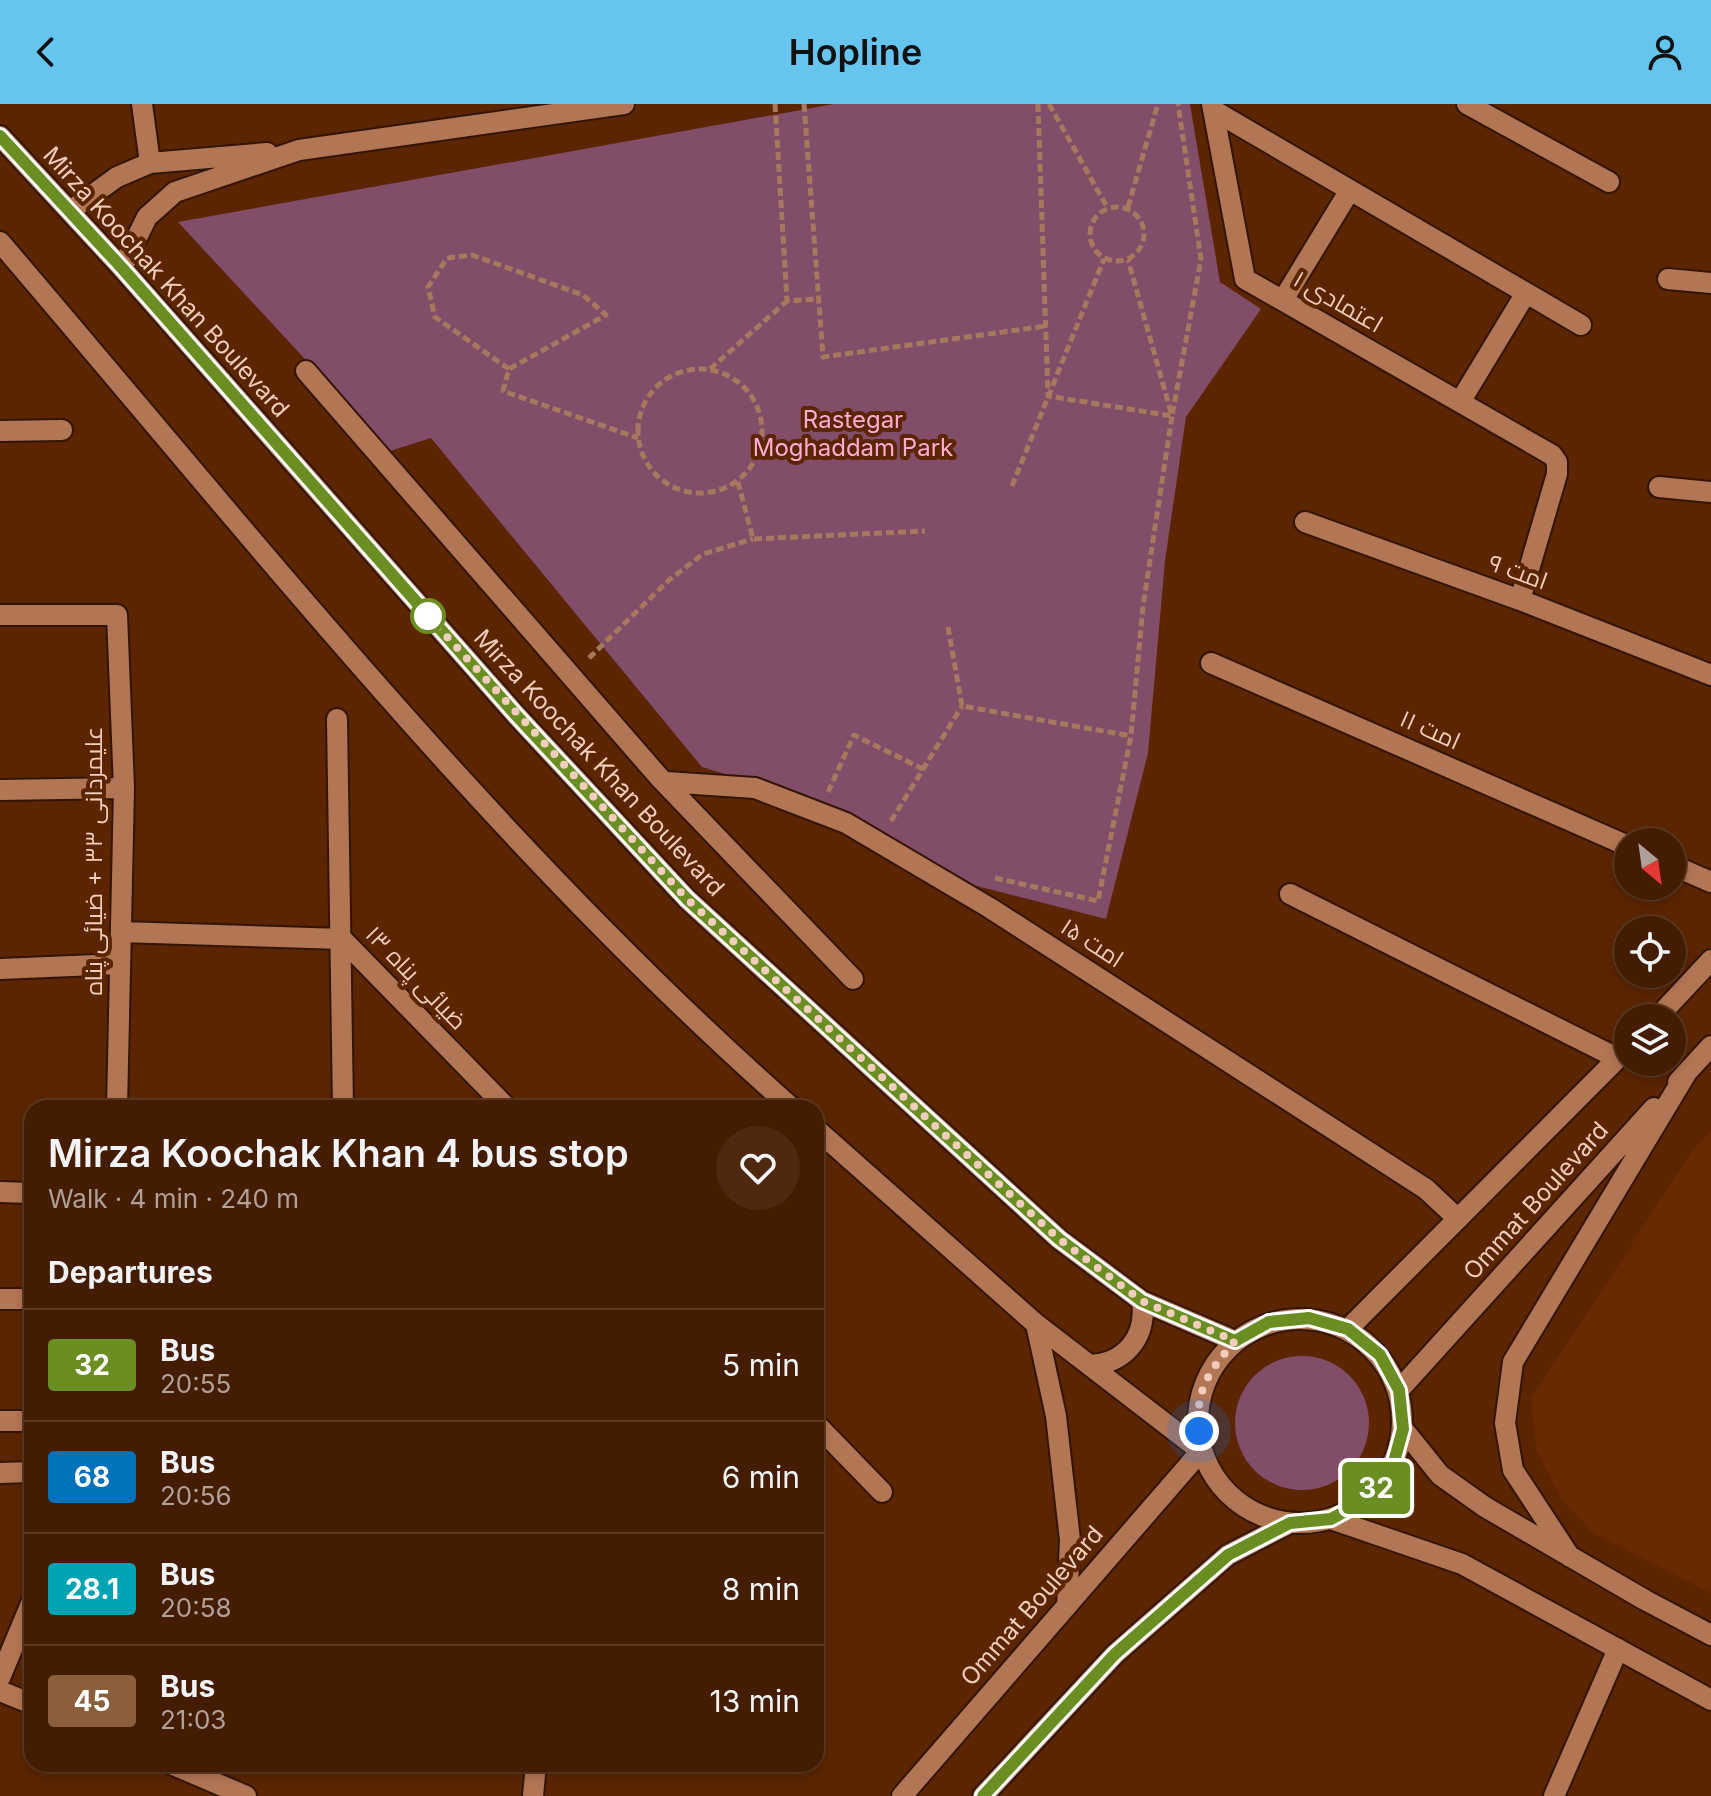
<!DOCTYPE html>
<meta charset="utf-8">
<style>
body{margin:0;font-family:Inter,Cairo,sans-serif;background:#4e290f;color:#f1f3f6;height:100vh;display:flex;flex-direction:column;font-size:30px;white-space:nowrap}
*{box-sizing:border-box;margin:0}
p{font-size:26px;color:#afa199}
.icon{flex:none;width:44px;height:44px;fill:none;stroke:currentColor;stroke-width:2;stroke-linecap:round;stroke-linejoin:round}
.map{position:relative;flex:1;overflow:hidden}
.sheet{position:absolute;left:24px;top:996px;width:800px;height:672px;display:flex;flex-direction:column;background:#441c00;border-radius:24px;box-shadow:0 4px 12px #0003,0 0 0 2px #5c3a22}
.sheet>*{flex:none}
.badge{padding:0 16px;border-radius:6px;font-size:28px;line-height:52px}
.needle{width:52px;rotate:151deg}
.fabs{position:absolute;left:1614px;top:724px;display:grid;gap:16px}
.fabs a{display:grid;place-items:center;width:72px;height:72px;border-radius:50%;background:#441c00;box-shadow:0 4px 12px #0003,0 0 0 2px #5c3a22;font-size:40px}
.you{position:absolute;width:40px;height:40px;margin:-20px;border:6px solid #fff;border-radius:50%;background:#1a73e8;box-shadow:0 0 0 12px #1a73e833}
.map>.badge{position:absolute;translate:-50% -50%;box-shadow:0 0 0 4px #fff}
h2{padding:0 24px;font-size:30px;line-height:72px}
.round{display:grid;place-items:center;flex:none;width:84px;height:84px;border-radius:42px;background:#4e290f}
.headline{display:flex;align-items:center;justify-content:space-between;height:136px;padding:0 24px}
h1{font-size:38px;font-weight:600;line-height:60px}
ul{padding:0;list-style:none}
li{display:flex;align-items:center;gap:24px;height:112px;padding:0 24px;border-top:2px solid #5c3a22}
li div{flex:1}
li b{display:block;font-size:30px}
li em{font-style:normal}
li .badge{min-width:88px;font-weight:700;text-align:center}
header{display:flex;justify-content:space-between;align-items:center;height:104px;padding:0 24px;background:#65c5ee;color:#111;font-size:36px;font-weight:600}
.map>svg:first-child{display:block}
</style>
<header><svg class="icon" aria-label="back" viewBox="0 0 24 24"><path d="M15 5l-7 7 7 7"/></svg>Hopline<svg class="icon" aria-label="person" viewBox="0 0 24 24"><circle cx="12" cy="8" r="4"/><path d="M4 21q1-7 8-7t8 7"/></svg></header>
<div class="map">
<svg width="1711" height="1692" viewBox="0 0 1711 1692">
<rect width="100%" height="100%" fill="#5b2500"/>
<path fill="#672a00" d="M1711,1027V1489L1593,1429L1561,1395L1536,1345L1531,1295L1693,1046Z"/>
<path fill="#824d68" d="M834,0H1190L1220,178L1261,205L1186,313L1165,457L1148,649L1106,815L961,778L822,700L702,663L431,334L390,347L178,118Z
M1235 1319a67 67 0 1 1 134 0a67 67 0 1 1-134 0Z"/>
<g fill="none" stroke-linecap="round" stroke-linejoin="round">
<defs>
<path id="street" d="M142,0L150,59
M1212,0L1245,175L1552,351L1557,358V370L1520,496
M1467,0L1609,78
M1213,6L1581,221
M70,107L117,73L150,59L267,49
M122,164L147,113L175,88L299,46L624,0
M1668,175L1711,179
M1283,196L1350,86
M306,267L659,673L853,875
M1460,298L1526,189
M0,327L62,326
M1659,383L1711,388
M1305,418L1520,496L1711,571
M0,511H117L124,684L117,1004
M1211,559L1628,742
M337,615L343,1004
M666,678L755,684L846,719L990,804L1426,1085L1458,1115
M0,686L124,684
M1672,761L1711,778
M1290,790L1617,954
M121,828L342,835L507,1004
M0,865L120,860
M0,1088L32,1089
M0,1195H32
M0,1317H32
M816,1320L882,1388
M0,1369L32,1368
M0,1574L32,1497
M0,1587L32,1600
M171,1660L246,1692
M533,1692L536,1660
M1554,1692L1618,1545"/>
<path id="secondary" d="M0,32L122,164L516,611L687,795L1059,1135L1142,1197L1235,1237
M0,138C254,435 498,745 792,1004
M1657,914L1711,856
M1678,978L1711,942
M816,1025L1036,1220L1201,1347
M1198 1317a102 102 0 1 1 204 0a102 102 0 1 1-204 0Z
M1036,1220L1056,1312L1070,1436L1067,1502
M1348,1225L1628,944
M1089,1261C1125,1260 1147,1233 1142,1197
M1399,1286L1654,1004
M1403,1325L1440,1371L1485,1403L1645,1496L1711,1531
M1331,1415L1462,1460L1711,1596
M1570,1453L1513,1366L1505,1319L1513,1258L1687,968
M902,1692L1201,1347
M983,1692L1115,1550L1228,1451L1290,1419"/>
</defs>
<use href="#street" stroke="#331505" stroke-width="24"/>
<use href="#secondary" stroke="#331505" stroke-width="24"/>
<path stroke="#a6795f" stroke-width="5" stroke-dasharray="8 4" stroke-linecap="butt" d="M775,0L787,197L819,195
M804,0L823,253L1046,222
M1038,0L1048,292L1172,312L1201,155L1178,0
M1049,0L1107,103
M1090 130a27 27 0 1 1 54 0a27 27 0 1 1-54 0Z
M1128,103L1158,0
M638 327a62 62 0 1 1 124 0a62 62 0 1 1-124 0Z
M509,265L435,213L428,183L447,154L472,151L583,191L606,211L509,265L503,287L638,334
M710,265L787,197
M738,378L753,435L925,427
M1012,382L1104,155
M948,523L962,602L1131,632
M589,554L669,476L703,450L753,435
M828,688L854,631L923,665
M891,717L962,602
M995,774L1098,797L1131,632L1143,502L1172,312L1128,156"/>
<use href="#street" stroke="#b37655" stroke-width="20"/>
<use href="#secondary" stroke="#b37655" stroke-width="20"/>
</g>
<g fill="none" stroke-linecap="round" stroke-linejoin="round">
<defs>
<path id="line" d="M0,32L122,164L516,611L687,795L1059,1135L1142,1197L1235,1237L1269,1218L1309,1214L1348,1225L1380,1251L1399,1286L1403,1325L1392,1365L1366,1396L1331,1415L1290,1419L1228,1451L1115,1550L983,1692"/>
</defs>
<use href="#line" stroke="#fff" stroke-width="18"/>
<use href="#line" stroke="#6b8e23" stroke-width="12"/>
<path stroke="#f0cdbc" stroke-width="8" stroke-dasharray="0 14.4" d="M428,512L687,795L1059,1135L1142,1197L1235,1237C1209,1268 1195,1285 1199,1327"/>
</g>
<circle fill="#fff" stroke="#6b8e23" stroke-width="4" cx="428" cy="512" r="16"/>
<g text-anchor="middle" stroke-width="8" stroke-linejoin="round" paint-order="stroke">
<g font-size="24" fill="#f0cdbc" stroke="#5b2500">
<text transform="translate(166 178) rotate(48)" y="8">Mirza Koochak Khan Boulevard</text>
<text transform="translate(1338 198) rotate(30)" y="8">اعتمادی ۱</text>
<text transform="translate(1518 468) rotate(20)" y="8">امت ۹</text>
<text transform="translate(1430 626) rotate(24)" y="8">امت ۱۱</text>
<text transform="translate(599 659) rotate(47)" y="8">Mirza Koochak Khan Boulevard</text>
<text transform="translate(94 757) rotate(-90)" y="8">علیمردانی ۳۳ + ضیائی پناه</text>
<text transform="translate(1092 839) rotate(33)" y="8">امت ۱۵</text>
<text transform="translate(416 874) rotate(46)" y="8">ضیائی پناه ۱۳</text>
<text transform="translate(1536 1097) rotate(-48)" y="8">Ommat Boulevard</text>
<text transform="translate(1032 1502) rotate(-49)" y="8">Ommat Boulevard</text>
</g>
<g font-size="24" fill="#feabd4" stroke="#5b2500">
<text x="853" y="324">Rastegar<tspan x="853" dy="28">Moghaddam Park</tspan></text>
</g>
</g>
</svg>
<div class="fabs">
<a><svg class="needle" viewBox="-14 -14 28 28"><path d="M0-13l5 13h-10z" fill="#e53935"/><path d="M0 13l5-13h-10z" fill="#afa199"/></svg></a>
<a><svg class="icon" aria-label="locate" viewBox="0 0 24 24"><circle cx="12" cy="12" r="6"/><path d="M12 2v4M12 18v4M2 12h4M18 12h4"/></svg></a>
<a><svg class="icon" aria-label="layers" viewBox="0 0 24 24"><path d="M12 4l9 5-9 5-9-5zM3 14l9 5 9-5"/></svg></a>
</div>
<div class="you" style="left:1199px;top:1327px"></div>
<b class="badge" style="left:1376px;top:1384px;background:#6b8e23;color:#fff">32</b>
<section class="sheet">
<div class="headline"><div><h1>Mirza Koochak Khan 4 bus stop</h1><p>Walk · 4 min · 240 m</p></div><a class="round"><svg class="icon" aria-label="heart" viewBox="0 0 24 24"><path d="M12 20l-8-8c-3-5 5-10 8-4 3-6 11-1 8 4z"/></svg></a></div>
<h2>Departures</h2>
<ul>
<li><span class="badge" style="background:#6b8e23;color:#fff">32</span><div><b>Bus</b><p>20:55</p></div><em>5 min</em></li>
<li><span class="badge" style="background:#0072bc;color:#fff">68</span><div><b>Bus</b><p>20:56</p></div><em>6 min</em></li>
<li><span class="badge" style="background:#00a3b4;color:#fff">28.1</span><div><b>Bus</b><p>20:58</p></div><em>8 min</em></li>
<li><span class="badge" style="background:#8b5e3c;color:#fff">45</span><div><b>Bus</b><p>21:03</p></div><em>13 min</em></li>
</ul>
</section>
</div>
